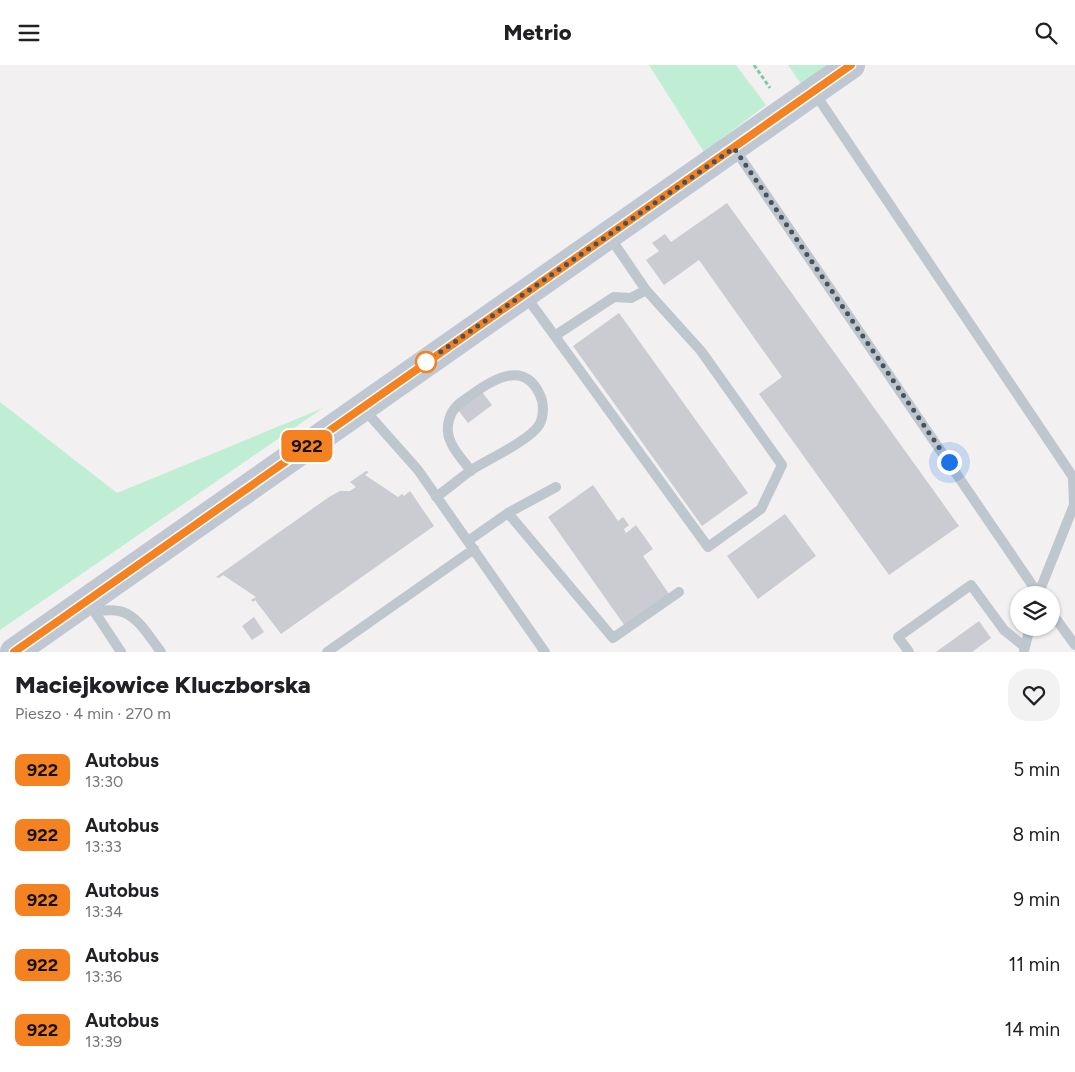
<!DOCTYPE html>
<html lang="pl">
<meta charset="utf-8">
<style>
body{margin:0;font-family:Figtree,sans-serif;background:#f2f2f2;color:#202124;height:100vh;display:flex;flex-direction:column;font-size:19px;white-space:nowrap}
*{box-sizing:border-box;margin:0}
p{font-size:16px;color:#757577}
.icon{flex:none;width:28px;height:28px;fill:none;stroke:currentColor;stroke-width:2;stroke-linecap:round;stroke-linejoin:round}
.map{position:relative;height:587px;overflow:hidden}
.details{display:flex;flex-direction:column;background:#fff;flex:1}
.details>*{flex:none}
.badge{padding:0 10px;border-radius:8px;font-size:18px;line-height:32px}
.fabs{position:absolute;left:1010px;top:521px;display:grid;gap:10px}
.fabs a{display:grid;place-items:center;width:50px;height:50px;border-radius:50%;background:#fff;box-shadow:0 1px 4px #0004;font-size:25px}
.you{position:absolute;width:25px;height:25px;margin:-12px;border:4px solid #fff;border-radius:50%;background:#1a73e8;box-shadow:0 0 0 8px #1a73e833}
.map>.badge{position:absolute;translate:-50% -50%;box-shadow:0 0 0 2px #fff}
.round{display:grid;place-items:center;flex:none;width:52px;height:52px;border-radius:20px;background:#f2f2f2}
.overview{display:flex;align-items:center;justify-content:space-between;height:85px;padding:0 15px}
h1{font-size:24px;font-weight:800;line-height:38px}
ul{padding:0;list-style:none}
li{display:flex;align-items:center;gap:15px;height:65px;padding:0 15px}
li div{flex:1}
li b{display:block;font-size:19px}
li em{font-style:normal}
li .badge{min-width:55px;font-weight:700;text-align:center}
header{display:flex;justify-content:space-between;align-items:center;height:65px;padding:0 15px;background:#fff;font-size:22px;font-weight:800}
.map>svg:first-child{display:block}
</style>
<header><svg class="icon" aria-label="menu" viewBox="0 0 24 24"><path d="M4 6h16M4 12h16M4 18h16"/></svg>Metrio<svg class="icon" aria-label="search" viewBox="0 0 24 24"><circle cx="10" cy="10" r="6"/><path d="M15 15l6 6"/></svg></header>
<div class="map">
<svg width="1075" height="587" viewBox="0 0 1075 587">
<rect width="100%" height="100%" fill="#f2f0f0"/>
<path fill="#c0eed5" d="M649,0H736L766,40L704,87Z
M788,0H830L802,20Z
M0,337L117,428L323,343L0,565Z"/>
<path fill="#caccd2" d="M727,138L959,461L889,510L759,329L782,312L699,195L664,220L646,195L659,186L652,178L665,169L671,177Z
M619,248L748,428L702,461L573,281Z
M479,323L492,340L468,358L455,341Z
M366,406L369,407L365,410L398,432L402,429L404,431L410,426L434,461L281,569L255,535L253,537L251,535L256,532L223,510L219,513L216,512L329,432L340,426H350L356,422L350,417Z
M593,420L618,456L623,452L629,460L624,464L626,468L636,460L653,484L643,491L669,529L625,561L548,452Z
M785,449L816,491L758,534L727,491Z
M254,552L264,567L252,575L242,561Z
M979,556L991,573L972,587H936Z"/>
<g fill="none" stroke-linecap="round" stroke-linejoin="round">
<path stroke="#79cba9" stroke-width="3" stroke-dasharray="4 2.5" stroke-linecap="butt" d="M754,0L770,23"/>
<path stroke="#bec6ce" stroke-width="10" d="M814,27L1073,412L1074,440L1038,530
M734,83L1039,530
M525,230L708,482L761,444L782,400L701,286L646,225L609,171
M556,270L614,232L631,233L646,225
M363,343L418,405L545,587
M556,422L508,448L613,573L679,527
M436,432C449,423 460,413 473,404C489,394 530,375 539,360C544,352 544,338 540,330C525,296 495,313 474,328C468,333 460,337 456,342C450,348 447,359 448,367C449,381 463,395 471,406
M468,476L508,448
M92,543L121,587
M95,546C102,546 111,544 119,546C137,549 150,573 161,587
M1051,547L1075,580
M1024,586L1030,562
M327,587L474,484
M909,587L898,572L971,520L1004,565L1025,582"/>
<path stroke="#bfc7d3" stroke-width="28" d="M14,587L851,0"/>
</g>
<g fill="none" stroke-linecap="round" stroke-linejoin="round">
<defs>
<path id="line" d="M14,587L851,0"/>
</defs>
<use href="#line" stroke="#fff" stroke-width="11"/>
<use href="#line" stroke="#f58220" stroke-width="8"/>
<path stroke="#48525d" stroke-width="5" stroke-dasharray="0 9" d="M426,297L734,83L949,397"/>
</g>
<circle fill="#fff" stroke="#f58220" stroke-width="2.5" cx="426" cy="297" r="10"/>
</svg>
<div class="fabs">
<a><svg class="icon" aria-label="layers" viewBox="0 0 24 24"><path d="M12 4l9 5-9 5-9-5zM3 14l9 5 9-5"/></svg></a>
</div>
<div class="you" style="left:949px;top:397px"></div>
<b class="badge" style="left:307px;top:381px;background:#f58220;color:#111">922</b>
</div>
<section class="details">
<div class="overview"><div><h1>Maciejkowice Kluczborska</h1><p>Pieszo · 4 min · 270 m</p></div><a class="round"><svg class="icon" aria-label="heart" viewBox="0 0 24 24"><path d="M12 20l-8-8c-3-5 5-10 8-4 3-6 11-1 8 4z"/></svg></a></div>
<ul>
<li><span class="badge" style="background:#f58220;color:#111">922</span><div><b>Autobus</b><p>13:30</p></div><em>5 min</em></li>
<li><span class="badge" style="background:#f58220;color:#111">922</span><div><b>Autobus</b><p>13:33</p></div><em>8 min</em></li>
<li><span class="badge" style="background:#f58220;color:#111">922</span><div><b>Autobus</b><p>13:34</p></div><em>9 min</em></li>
<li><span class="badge" style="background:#f58220;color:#111">922</span><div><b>Autobus</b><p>13:36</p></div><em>11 min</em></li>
<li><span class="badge" style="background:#f58220;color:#111">922</span><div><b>Autobus</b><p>13:39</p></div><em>14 min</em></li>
</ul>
</section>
